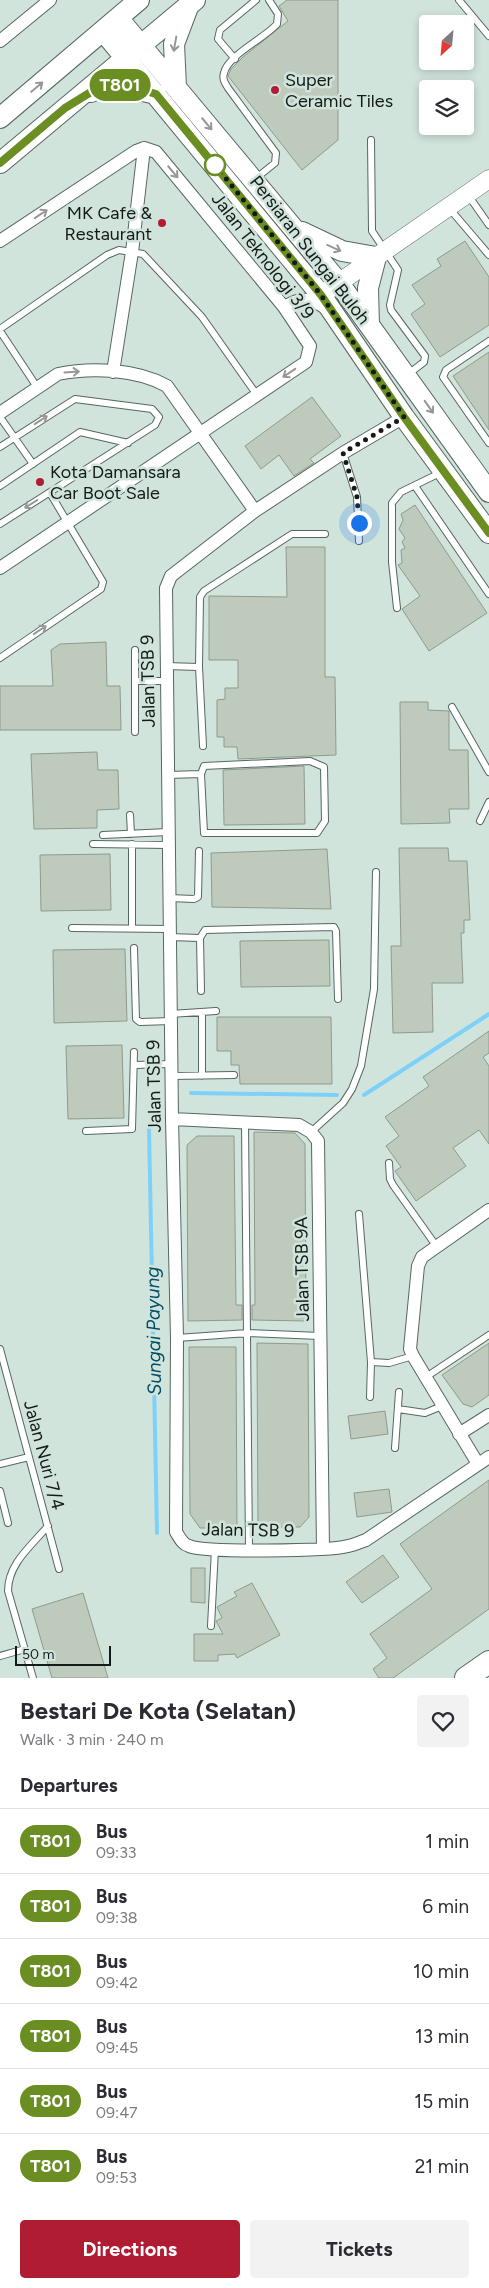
<!DOCTYPE html>
<meta charset="utf-8">
<style>
body{margin:0;font-family:Figtree,sans-serif;background:#f2f2f3;color:#2b2b33;height:100vh;display:flex;flex-direction:column;font-size:19px;white-space:nowrap}
*{box-sizing:border-box;margin:0}
p{font-size:16px;color:#7c7c81}
.icon{flex:none;width:28px;height:28px;fill:none;stroke:currentColor;stroke-width:2;stroke-linecap:round;stroke-linejoin:round}
.map{position:relative;height:1678px;overflow:hidden}
.panel{display:flex;flex-direction:column;background:#fff;flex:1}
.panel>*{flex:none}
.badge{padding:0 10px;border-radius:16px;font-size:18px;line-height:32px}
.needle{width:32px;rotate:206deg}
.buttons{position:absolute;left:419px;top:15px;display:grid;gap:10px}
.buttons a{display:grid;place-items:center;width:55px;height:55px;border-radius:5px;background:#fff;box-shadow:0 2px 8px #0003;font-size:25px}
.scale{position:absolute;left:15px;bottom:12px;width:96px;box-sizing:border-box;padding-left:5px;border:2px solid #131a17;border-top:0;font-size:14px;line-height:18px;white-space:nowrap;color:#131a17;-webkit-text-stroke:4px #d1e4dc;paint-order:stroke}
.you{position:absolute;width:25px;height:25px;margin:-12px;border:4px solid #fff;border-radius:50%;background:#1a73e8;box-shadow:0 0 0 8px #1a73e833}
.map>.badge{position:absolute;translate:-50% -50%;box-shadow:0 0 0 2px #fff}
h2{padding:0 20px;font-size:19px;line-height:45px}
.round{display:grid;place-items:center;flex:none;width:52px;height:52px;border-radius:5px;background:#f2f2f3}
.headline{display:flex;align-items:center;justify-content:space-between;height:85px;padding:0 20px}
h1{font-size:24px;font-weight:700;line-height:38px}
.button{display:flex;gap:10px;margin-top:auto;padding:10px 20px}
.button a{flex:1;height:58px;border-radius:5px;background:#b01d33;color:#fff;font-size:20px;font-weight:700;line-height:58px;text-align:center}
.button a+a{background:#f2f2f3;color:#2b2b33}
ul{padding:0;list-style:none}
li{display:flex;align-items:center;gap:15px;height:65px;padding:0 20px;border-top:1px solid #e1e1e2}
li div{flex:1}
li b{display:block;font-size:19px}
li em{font-style:normal}
li .badge{min-width:55px;font-weight:700;text-align:center}
.map>svg:first-child{display:block}
</style>
<div class="map">
<svg width="489" height="1678" viewBox="0 0 489 1678">
<rect width="100%" height="100%" fill="#d1e4dc"/>
<g fill="none" stroke-linecap="round" stroke-linejoin="round">
<path stroke="#7dd1f8" stroke-width="4" d="M191,1093L337,1095
M364,1095L489,1014
M149,1128L157,1533"/>
</g>
<path fill="#becabc" stroke="#8f9a8d" d="M287,0H338V140L302,170L228,76L231,69L243,57L288,21L279,6Z
M465,241L489,277V325L440,357L411,314L425,304L412,285L441,266L437,259Z
M489,352V430L453,376Z
M312,397L341,436L310,459L314,463L294,476L279,455L261,469L245,446Z
M415,505L487,613L429,651L402,609L420,596L398,565L402,563L401,550L405,548L402,542L405,538L399,529L403,520L401,514Z
M286,547H325V677H335L336,755L238,759L237,747H224V737H217V700L225,699V688H238V660H209V596L287,597Z
M106,642L107,686H120L121,730H0V686H53L51,650L60,644Z
M400,702H428V710L449,711V750H468L469,809H449L450,823L401,824Z
M97,752L98,770H118L119,809L97,810V828L34,829L31,754Z
M304,766L305,824L224,825L223,770Z
M399,848H448L449,861H467L470,920H464V933H461L463,983H432L433,1032L393,1033L391,946H401Z
M327,849L331,909L212,907L211,853Z
M110,854L111,910L41,911L40,855Z
M329,940L330,986L241,987L240,941Z
M125,949L127,1021L54,1023L53,950Z
M217,1017H331L332,1084H240L239,1065H231V1051H217Z
M489,1031V1053L483,1057L489,1066V1144L479,1130L453,1148L466,1166L416,1201L395,1171L401,1167L386,1146L399,1136L385,1117L429,1086L423,1077Z
M122,1045L124,1118L68,1119L66,1046Z
M254,1132L295,1133L305,1144L306,1321L252,1320V1305H255Z
M197,1136H234L236,1305H242V1320L188,1321L187,1145Z
M257,1343L308,1344L309,1517L300,1527H258Z
M489,1343V1395L472,1407L463,1404L442,1375Z
M189,1347H236L237,1528H200L190,1514Z
M385,1411L388,1434L351,1439L348,1416Z
M489,1480V1609L393,1678H379L373,1669L387,1658L370,1634L432,1589L400,1544Z
M389,1489L392,1512L357,1517L354,1493Z
M383,1555L399,1577L362,1603L346,1582Z
M191,1568H205V1603L191,1602Z
M252,1583L280,1635L237,1658L235,1654L218,1655V1661H194V1634H223L216,1621L222,1618L217,1607L237,1596L234,1592Z
M83,1593L108,1678H52L32,1609Z"/>
<g fill="none" stroke-linecap="round" stroke-linejoin="round">
<defs>
<path id="lane" d="M459,0L489,36
M235,59L218,39L220,30L256,0
M371,140L372,231L398,270L390,305L391,310L425,356L424,362L407,375
M255,179L275,163L276,153L228,88C225,83 222,79 224,73C228,55 265,38 277,24L278,14L269,0
M468,195L489,225
M449,208L489,255
M0,329L107,255L119,250L143,254L202,317L257,395
M0,331L37,387
M489,341L446,370L443,377L489,443
M0,417L33,464
M0,447L75,399L152,409L159,417L155,425L0,524
M343,453L357,497L359,541
M0,486L80,432L128,443
M415,486L489,594
M397,608L392,562V503L401,492L440,473
M135,650V732
M0,658L101,589L103,582L50,493
M166,666L199,667
M135,681H166
M452,707L489,772
M203,746L199,667L200,597L204,591L292,534H325
M310,761L324,767L325,821L317,833H204L201,774L204,766Z
M167,775L201,774
M130,815L131,834
M480,821L489,802
M103,835L168,832
M93,844L168,845
M169,898L194,899L198,897L199,851
M72,928L169,929
M132,928V844
M169,937L200,938
M134,948L136,1019L140,1022L171,1021
M201,991L200,938L205,930L334,927L336,931L338,999
M202,1012V1076
M170,1014L216,1011
M134,1065L171,1064
M171,1076L234,1075
M245,1123L249,1549
M86,1131L132,1129L134,1052
M311,1132L343,1103L352,1089L361,1066L374,989L376,872
M389,1163L390,1179L393,1185L437,1247
M359,1214L371,1362L370,1397
M177,1338L248,1333L320,1336
M0,1349L59,1569
M371,1362L389,1363L413,1356
M426,1377L489,1335
M398,1409L425,1413L442,1406
M395,1448L399,1392
M0,1464L29,1457
M0,1491L8,1523
M211,1626L215,1549
M0,1656L25,1649
M33,1678L8,1591C8,1564 31,1546 48,1526"/>
<path id="street" d="M0,41L50,0
M0,241L136,151L144,148L156,152L284,307L310,346L306,362L0,568
M284,307C301,297 310,297 327,309
M113,372L132,252L144,148
M0,413L58,374C91,367 137,369 167,386L255,511
M404,417L343,453L255,511L171,576L166,588L172,1119L177,1338L176,1532C180,1538 182,1544 189,1546C205,1553 329,1551 348,1546C354,1545 360,1542 366,1540L489,1457
M172,1119L299,1125L311,1132L318,1141L323,1549
M459,1434L489,1415
M478,1464L413,1356L410,1349L418,1266L422,1257L489,1210"/>
<path id="secondary" d="M321,295L489,179"/>
<path id="primary" d="M118,18L339,283L489,492
M103,31L321,295L404,417L489,533
M176,87L174,44L188,7
M91,92L104,84H112L156,94
M0,118L139,0
M0,163L195,0
M302,232L342,251L376,257L368,288L369,325"/>
<path id="highway" d="M466,1678L489,1662"/>
</defs>
<use href="#lane" stroke="#566761" stroke-width="8"/>
<use href="#street" stroke="#566761" stroke-width="14"/>
<use href="#secondary" stroke="#566761" stroke-width="19"/>
<use href="#primary" stroke="#566761" stroke-width="22"/>
<use href="#highway" stroke="#566761" stroke-width="24"/>
<use href="#lane" stroke="#fff" stroke-width="6"/>
<use href="#street" stroke="#fff" stroke-width="12"/>
<use href="#secondary" stroke="#fff" stroke-width="18"/>
<use href="#primary" stroke="#fff" stroke-width="20"/>
<use href="#highway" stroke="#fff" stroke-width="22"/>
</g>
<defs><path id="oneway-shaft" d="M-6 0H5M1.5-3L5.5 0L1.5 3" fill="none" stroke-width="1.6" stroke-linecap="round" stroke-linejoin="round" transform="scale(1.25)"/></defs>
<g stroke="#959897">
<use href="#oneway-shaft" transform="translate(175 44) rotate(100)"/>
<use href="#oneway-shaft" transform="translate(37 87) rotate(-40)"/>
<use href="#oneway-shaft" transform="translate(207 124) rotate(50)"/>
<use href="#oneway-shaft" transform="translate(173 172) rotate(50)"/>
<use href="#oneway-shaft" transform="translate(41 214) rotate(-34)"/>
<use href="#oneway-shaft" transform="translate(334 248) rotate(24)"/>
<use href="#oneway-shaft" transform="translate(72 372) rotate(-4)"/>
<use href="#oneway-shaft" transform="translate(289 373) rotate(146)"/>
<use href="#oneway-shaft" transform="translate(429 407) rotate(55)"/>
<use href="#oneway-shaft" transform="translate(41 420) rotate(-33)"/>
<use href="#oneway-shaft" transform="translate(31 504) rotate(148)"/>
<use href="#oneway-shaft" transform="translate(40 630) rotate(-34)"/>
</g>
<g fill="none" stroke-linecap="round" stroke-linejoin="round">
<defs>
<path id="line" d="M0,163L65,108L104,84L128,86L156,94L321,295L404,417L489,533"/>
</defs>
<use href="#line" stroke="#fff" stroke-width="11"/>
<use href="#line" stroke="#6b8e23" stroke-width="8"/>
<path stroke="#131a17" stroke-width="5" stroke-dasharray="0 9" d="M215,165L321,295L404,417L343,453L357,497L359,523"/>
</g>
<g fill="#b01d33" stroke="#d1e4dc" stroke-width="2">
<circle cx="275" cy="90" r="5"/>
<circle cx="162" cy="223" r="5"/>
<circle cx="40" cy="482" r="5"/>
</g>
<circle fill="#fff" stroke="#6b8e23" stroke-width="2.5" cx="215" cy="165" r="10"/>
<g text-anchor="middle" stroke-width="5" stroke-linejoin="round" paint-order="stroke">
<g font-size="18" fill="#131a17" stroke="#d1e4dc" text-anchor="start">
<text x="285" y="86">Super<tspan x="285" dy="21">Ceramic Tiles</tspan></text>
<text x="152" y="219" text-anchor="end">MK Cafe &amp;<tspan x="152" dy="21">Restaurant</tspan></text>
<text x="50" y="478">Kota Damansara<tspan x="50" dy="21">Car Boot Sale</tspan></text>
</g>
<g font-size="18" fill="#131a17" stroke="#d1e4dc">
<text transform="translate(310 250) rotate(52)" y="6">Persiaran Sungai Buloh</text>
<text transform="translate(263 256) rotate(52)" y="6">Jalan Teknologi 3/9</text>
<text transform="translate(148 681) rotate(-91)" y="6">Jalan TSB 9</text>
<text transform="translate(154 1086) rotate(-91)" y="6">Jalan TSB 9</text>
<text transform="translate(302 1269) rotate(-91)" y="6">Jalan TSB 9A</text>
<text transform="translate(44 1455) rotate(75)" y="6">Jalan Nuri 7/4</text>
<text transform="translate(248 1530) rotate(1)" y="6">Jalan TSB 9</text>
</g>
<g font-size="19" font-style="italic" fill="#034e67" stroke="#d1e4dc">
<text transform="translate(153 1331) rotate(-91)" y="7">Sungai Payung</text>
</g>
</g>
</svg>
<div class="buttons">
<a><svg class="needle" viewBox="-14 -14 28 28"><path d="M0-13l5 13h-10z" fill="#e53935"/><path d="M0 13l5-13h-10z" fill="#7c7c81"/></svg></a>
<a><svg class="icon" aria-label="layers" viewBox="0 0 24 24"><path d="M12 4l9 5-9 5-9-5zM3 14l9 5 9-5"/></svg></a>
</div>
<div class="scale">50 m</div>
<div class="you" style="left:359px;top:523px"></div>
<b class="badge" style="left:120px;top:85px;background:#6b8e23;color:#fff">T801</b>
</div>
<section class="panel">
<div class="headline"><div><h1>Bestari De Kota (Selatan)</h1><p>Walk · 3 min · 240 m</p></div><a class="round"><svg class="icon" aria-label="heart" viewBox="0 0 24 24"><path d="M12 20l-8-8c-3-5 5-10 8-4 3-6 11-1 8 4z"/></svg></a></div>
<h2>Departures</h2>
<ul>
<li><span class="badge" style="background:#6b8e23;color:#fff">T801</span><div><b>Bus</b><p>09:33</p></div><em>1 min</em></li>
<li><span class="badge" style="background:#6b8e23;color:#fff">T801</span><div><b>Bus</b><p>09:38</p></div><em>6 min</em></li>
<li><span class="badge" style="background:#6b8e23;color:#fff">T801</span><div><b>Bus</b><p>09:42</p></div><em>10 min</em></li>
<li><span class="badge" style="background:#6b8e23;color:#fff">T801</span><div><b>Bus</b><p>09:45</p></div><em>13 min</em></li>
<li><span class="badge" style="background:#6b8e23;color:#fff">T801</span><div><b>Bus</b><p>09:47</p></div><em>15 min</em></li>
<li><span class="badge" style="background:#6b8e23;color:#fff">T801</span><div><b>Bus</b><p>09:53</p></div><em>21 min</em></li>
</ul>
<div class="button"><a>Directions</a><a>Tickets</a></div>
</section>
